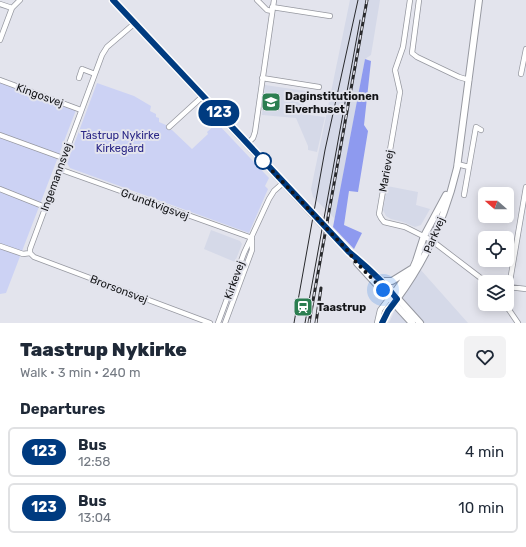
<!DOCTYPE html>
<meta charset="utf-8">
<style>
body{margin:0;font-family:Rubik,sans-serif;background:#f2f2f3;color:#1f2937;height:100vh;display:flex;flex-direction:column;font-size:15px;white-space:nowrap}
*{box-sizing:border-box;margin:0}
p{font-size:13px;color:#747a83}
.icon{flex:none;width:22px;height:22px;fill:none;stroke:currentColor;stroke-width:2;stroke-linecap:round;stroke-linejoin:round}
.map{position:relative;height:323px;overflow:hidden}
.panel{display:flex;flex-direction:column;background:#fff;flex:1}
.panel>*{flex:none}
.badge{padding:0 8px;border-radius:13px;font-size:14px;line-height:26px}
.needle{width:26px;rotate:290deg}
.buttons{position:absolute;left:478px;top:187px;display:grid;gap:8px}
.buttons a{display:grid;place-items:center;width:36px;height:36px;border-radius:6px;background:#fff;box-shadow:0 2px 10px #0003;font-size:20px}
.you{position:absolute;width:20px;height:20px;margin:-10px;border:3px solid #fff;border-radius:50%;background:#1a73e8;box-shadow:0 0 0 6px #1a73e833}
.map>.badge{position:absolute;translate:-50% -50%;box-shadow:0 0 0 2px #fff}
h2{padding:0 20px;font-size:15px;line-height:36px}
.round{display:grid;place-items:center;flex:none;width:42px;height:42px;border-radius:6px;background:#f2f2f3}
.summary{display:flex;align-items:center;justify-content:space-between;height:68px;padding:0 20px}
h1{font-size:19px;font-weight:800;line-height:30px}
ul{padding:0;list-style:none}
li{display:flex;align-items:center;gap:12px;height:50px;margin:0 8px 6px;padding:0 12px;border:2px solid #e0e1e3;border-radius:6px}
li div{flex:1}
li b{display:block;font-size:15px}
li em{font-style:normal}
li .badge{min-width:44px;font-weight:700;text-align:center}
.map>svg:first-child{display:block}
</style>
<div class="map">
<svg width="526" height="323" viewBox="0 0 526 323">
<rect width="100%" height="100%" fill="#e3e4ed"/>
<path fill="#d5d9e8" d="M350,0H380L371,55L365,59L335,219L313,197L311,189Z
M265,85L306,91L302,114L325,117L317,152L308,150V146L296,118L262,115Z
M387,186L418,192L416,205L430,209L421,225L415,227L403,222L391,219L386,216L383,210Z
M211,230L240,241L242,244L235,262L204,249Z
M420,269L468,323H389L399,301Z"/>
<path fill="#ccd2f4" d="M0,82L76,110L6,293L0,294Z
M97,83L134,96L151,106L150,111L156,114V117L159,118V122L166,125L167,129L172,130L192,149L208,134L207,132L217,123L269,178L265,186L268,189L249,233L70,168L67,163Z"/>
<path fill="#8e9aef" d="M365,59L371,61L364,125L368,131L358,192L349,191L344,225L362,233L354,249L333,227Z"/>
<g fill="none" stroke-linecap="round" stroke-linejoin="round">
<defs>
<path id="minor" d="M257,0L267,10L272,11
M410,0L403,47L395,70L400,92L379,214L381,218L384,222L405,227L431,240L486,282
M419,0L412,53L417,57L459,77L469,80
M0,4L12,8
M272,7L330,16
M0,40L12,8L20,0
M521,74L526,49
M79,78L82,69L95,74
M262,78L319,87
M0,80L81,110
M169,127L203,96
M0,135L63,158
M247,144L253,138L255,132L274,0
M457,164L469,167
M59,169L252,238
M526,187L509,287L526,289
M0,189L45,207
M464,195L476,127L481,130
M0,246L23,254L30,253
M30,253V249L102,55L107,47L135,23
M30,253L34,257L210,323
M505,304L518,323
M218,323L244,253L269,199L274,191L283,183
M225,323L252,250V240
M377,323L380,310L389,298
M382,323L388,311L396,301"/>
<path id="tertiary" d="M113,0L321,223L349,252L382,281L420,323
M357,263L412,323
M382,281H392L413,268L416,261L424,236L446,195
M392,296L410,271
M397,299C426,260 446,215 457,168L479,0"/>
</defs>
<use href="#minor" stroke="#9698a0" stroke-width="6"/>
<use href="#tertiary" stroke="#9698a0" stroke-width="8"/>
<use href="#minor" stroke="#fff" stroke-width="4.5"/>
<use href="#tertiary" stroke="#fff" stroke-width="6"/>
<path stroke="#28292c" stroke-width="1" d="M294,323L325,150L358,0
M305,323L360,20"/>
<defs>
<path id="rail" d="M309,323L367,0
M316,323L321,288"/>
</defs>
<use href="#rail" stroke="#28292c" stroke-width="3"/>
<use href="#rail" stroke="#e3e4ed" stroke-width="1.5" stroke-dasharray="4.5" stroke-linecap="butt"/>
</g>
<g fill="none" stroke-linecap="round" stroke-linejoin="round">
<defs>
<path id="line" d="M113,0L349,252C366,266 383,281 397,299L388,311L382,323"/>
</defs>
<use href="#line" stroke="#fff" stroke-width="9"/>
<use href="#line" stroke="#003b80" stroke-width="6"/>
<path stroke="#131417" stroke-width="4" stroke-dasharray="0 7.2" d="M263,161L349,252L354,260L383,290"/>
</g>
<defs>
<symbol id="school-square" viewBox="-11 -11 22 22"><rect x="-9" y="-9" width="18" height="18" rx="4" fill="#2b7e50" stroke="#e3e4ed"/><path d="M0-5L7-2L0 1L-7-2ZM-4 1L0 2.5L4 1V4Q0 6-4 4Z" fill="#fff"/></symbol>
<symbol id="station-square" viewBox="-11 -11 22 22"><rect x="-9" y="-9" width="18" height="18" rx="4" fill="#2b7e50" stroke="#e3e4ed"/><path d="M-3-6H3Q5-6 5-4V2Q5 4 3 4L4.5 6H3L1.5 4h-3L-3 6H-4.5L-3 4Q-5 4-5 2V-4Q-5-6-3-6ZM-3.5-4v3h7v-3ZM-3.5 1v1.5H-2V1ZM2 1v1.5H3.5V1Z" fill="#fff"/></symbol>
</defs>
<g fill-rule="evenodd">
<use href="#school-square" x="260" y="91" width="22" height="22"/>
<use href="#station-square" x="292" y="296" width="22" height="22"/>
</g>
<circle fill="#fff" stroke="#003b80" stroke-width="2" cx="263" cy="161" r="8"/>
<g text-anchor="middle" stroke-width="4" stroke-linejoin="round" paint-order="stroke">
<g font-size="11" fill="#131417" stroke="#e3e4ed">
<text transform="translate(40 95) rotate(20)" y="4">Kingosvej</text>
<text transform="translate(386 171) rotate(-80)" y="4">Marievej</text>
<text transform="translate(56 177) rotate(-70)" y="4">Ingemannsvej</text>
<text transform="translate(155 204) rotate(20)" y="4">Grundtvigsvej</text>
<text transform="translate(434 235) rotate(-67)" y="4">Parkvej</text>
<text transform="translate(234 280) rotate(-70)" y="4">Kirkevej</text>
<text transform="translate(119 289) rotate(21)" y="4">Brorsonsvej</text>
</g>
<g font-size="11" font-weight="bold" fill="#131417" stroke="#e3e4ed" text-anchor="start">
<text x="285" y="100">Daginstitutionen<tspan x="285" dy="13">Elverhuset</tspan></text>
<text x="317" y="311">Taastrup</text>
</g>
<g font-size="11" fill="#2a2686" stroke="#e3e4ed">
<text x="120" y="139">Tåstrup Nykirke<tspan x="120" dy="13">Kirkegård</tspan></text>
</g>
</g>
</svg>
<div class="buttons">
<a><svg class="needle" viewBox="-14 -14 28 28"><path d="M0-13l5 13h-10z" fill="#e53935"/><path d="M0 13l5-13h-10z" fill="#747a83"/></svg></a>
<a><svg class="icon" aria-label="locate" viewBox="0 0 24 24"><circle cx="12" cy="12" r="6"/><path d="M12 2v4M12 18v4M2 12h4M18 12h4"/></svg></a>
<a><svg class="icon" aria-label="layers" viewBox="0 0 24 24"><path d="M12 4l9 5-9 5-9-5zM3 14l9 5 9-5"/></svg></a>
</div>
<div class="you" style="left:383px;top:290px"></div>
<b class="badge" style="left:219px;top:113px;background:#003b80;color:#fff">123</b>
</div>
<section class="panel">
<div class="summary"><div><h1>Taastrup Nykirke</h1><p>Walk · 3 min · 240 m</p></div><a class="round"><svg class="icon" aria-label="heart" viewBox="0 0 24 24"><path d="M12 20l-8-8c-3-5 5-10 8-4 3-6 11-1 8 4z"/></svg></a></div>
<h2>Departures</h2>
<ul>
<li><span class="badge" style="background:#003b80;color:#fff">123</span><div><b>Bus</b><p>12:58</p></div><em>4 min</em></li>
<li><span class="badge" style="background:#003b80;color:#fff">123</span><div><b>Bus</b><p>13:04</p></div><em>10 min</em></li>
</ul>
</section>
